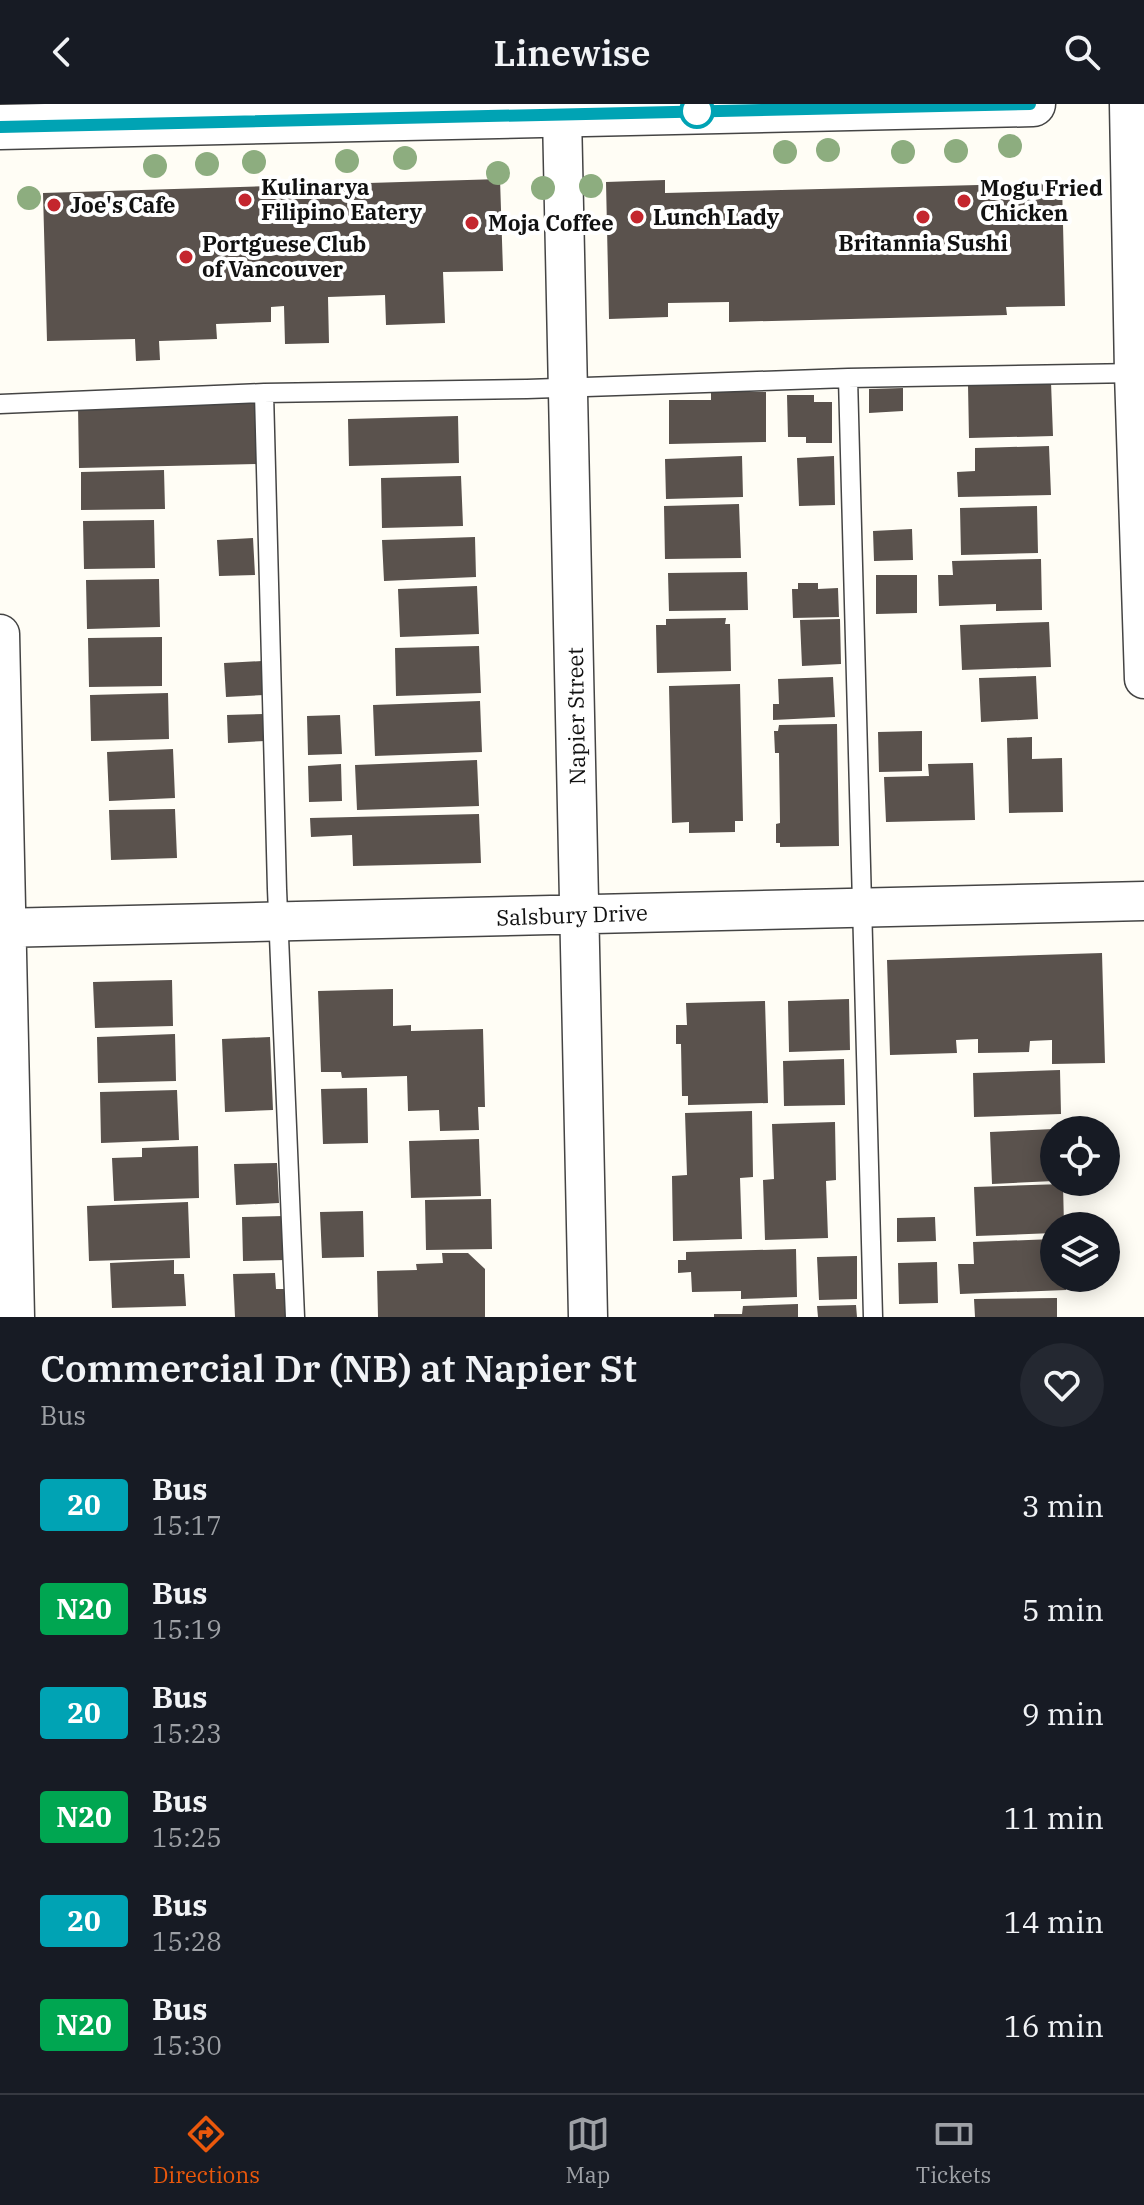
<!DOCTYPE html>
<style>
body{margin:0;font-family:"IBM Plex Serif",serif;background:#242831;color:#f1f3f6;height:100vh;display:flex;flex-direction:column;font-size:30px;white-space:nowrap}
*{box-sizing:border-box;margin:0}
p{font-size:26px;color:#9ea1a6}
.icon{flex:none;width:44px;height:44px;fill:none;stroke:currentColor;stroke-width:2;stroke-linecap:round;stroke-linejoin:round}
.map{position:relative;height:1213px;overflow:hidden}
.details{display:flex;flex-direction:column;background:#171b24;flex:1}
.details>*{flex:none}
.badge{padding:0 16px;border-radius:6px;font-size:28px;line-height:52px}
.controls{position:absolute;left:1040px;top:1012px;display:grid;gap:16px}
.controls a{display:grid;place-items:center;width:80px;height:80px;border-radius:50%;background:#171b24;box-shadow:0 4px 20px #0003;font-size:40px}
.map>.badge{position:absolute;translate:-50% -50%;box-shadow:0 0 0 4px #fff}
.round{display:grid;place-items:center;flex:none;width:84px;height:84px;border-radius:42px;background:#242831}
.overview{display:flex;align-items:center;justify-content:space-between;height:136px;padding:0 40px}
h1{font-size:38px;font-weight:600;line-height:60px}
ul{padding:0;list-style:none}
li{display:flex;align-items:center;gap:24px;height:104px;padding:0 40px}
li div{flex:1}
li b{display:block;font-size:30px}
li em{font-style:normal}
li .badge{min-width:88px;font-weight:700;text-align:center}
header{display:flex;justify-content:space-between;align-items:center;height:104px;padding:0 40px;background:#171b24;font-size:36px;font-weight:600}
.dock{display:flex;justify-content:space-around;align-items:center;height:112px;border-top:2px solid #363941;background:#171b24;font-size:22px;color:#9ea1a6}
.dock a{display:grid;justify-items:center;gap:4px}
.dock .on{color:#ea580c}
.map>svg:first-child{display:block}
</style>
<header><svg class="icon" aria-label="back" viewBox="0 0 24 24"><path d="M15 5l-7 7 7 7"/></svg>Linewise<svg class="icon" aria-label="search" viewBox="0 0 24 24"><circle cx="10" cy="10" r="6"/><path d="M15 15l6 6"/></svg></header>
<div class="map">
<svg width="1144" height="1213" viewBox="0 0 1144 1213">
<rect width="100%" height="100%" fill="#fffdf5"/>
<path fill="#5a524d" d="M500,75L503,167L443,168L445,219L386,221L385,191L328,193L329,239L285,240L284,202L271,203V218L216,220L217,235L159,237L160,256L136,257L135,235L47,237L43,89Z
M665,76V89L1062,79L1065,202L1006,203L1007,211L729,218V198L668,199V213L609,215L606,78Z
M1051,278L1053,332L969,334L968,281Z
M903,284V307L869,309V285Z
M711,288H766V338L669,340V296H711Z
M787,291H814V298H832V339H806V333H788Z
M259,298L260,360L79,364L78,302Z
M458,312L459,359L349,362L348,315Z
M1049,342L1051,391L958,393L957,368L975,367V344Z
M742,352L743,393L666,395L665,355Z
M834,352L835,401L799,402L797,354Z
M164,366L165,405L81,406V368Z
M461,372L463,422L382,424L381,374Z
M739,400L741,454L665,455L664,402Z
M1037,402L1038,449L961,451L960,404Z
M154,416L155,464L84,465L83,417Z
M912,425L913,456L874,457L873,427Z
M475,433L476,473L384,477L382,436Z
M253,434L255,471L219,472L217,436Z
M1041,455L1042,506L996,507V500L939,502L938,471H953L952,457Z
M747,468L748,506L669,507L668,469Z
M876,471H917V509L876,510Z
M159,475L160,523L87,525L86,476Z
M798,479H818V485L838,484L839,513L793,514L792,485H798Z
M477,482L479,530L400,533L398,485Z
M726,514L725,520H730L731,567L657,569L656,521H666V515Z
M840,515L841,560L802,562L800,516Z
M1049,518L1051,563L962,566L960,521Z
M162,533V582L89,583L88,534Z
M479,542L481,589L396,592L395,544Z
M262,557L264,591L226,593L224,559Z
M1036,572L1038,615L981,618L979,574Z
M833,573L835,613L773,616V600H779L778,575Z
M740,580L743,717H735V728L689,729V718L672,719L669,582Z
M168,589L169,635L91,637L90,591Z
M480,597L482,648L375,652L373,601Z
M264,610L265,637L228,639L227,611Z
M340,611L342,650L308,651L307,612Z
M837,620L839,742L780,743V739H776V720L780,719L779,649H775L774,627H778L779,621Z
M922,627V667L879,668L878,628Z
M1032,633V655L1062,654L1063,708L1009,709L1007,634Z
M173,645L175,694L109,697L107,648Z
M477,656L479,702L357,706L355,661Z
M973,659L975,716L886,718L884,673L929,672L928,660Z
M341,660L342,697L309,698L308,662Z
M175,705L177,754L111,756L109,706Z
M479,710L481,759L353,762L352,731L311,733L310,714Z
M1102,849L1105,959L1052,960V936L1030,937L1029,948L978,949V935L956,936L957,949L890,951L887,856Z
M172,876L173,922L95,924L93,878Z
M393,885V922L411,921V927L483,925L485,1003H478L479,1026L440,1027L439,1006L408,1007L407,972L342,974L341,968H321L318,887Z
M849,895L850,946L789,948L788,897Z
M765,897L768,999L688,1001V992H682L681,940H676V921H687L686,899Z
M175,930L176,977L98,979L97,933Z
M270,933L273,1006L225,1008L222,935Z
M844,955L845,1001L784,1002L783,957Z
M1060,966L1061,1010L974,1013L973,969Z
M367,984L368,1039L323,1040L321,985Z
M177,986L179,1036L101,1039L100,988Z
M752,1007L753,1073L740,1074L742,1135L673,1137L672,1072L687,1071L685,1009Z
M835,1018L836,1076L826,1077L828,1134L765,1136L763,1076L774,1075L772,1020Z
M1054,1025V1077L992,1080L990,1028Z
M479,1035L481,1092L411,1094L409,1037Z
M198,1042L199,1094L114,1097L112,1054L142,1053V1044Z
M277,1059L279,1099L236,1101L234,1060Z
M1063,1080L1064,1122H1054V1129L976,1132L974,1083Z
M491,1095L492,1145L426,1146L425,1096Z
M188,1098L190,1154L89,1157L87,1102Z
M363,1107L364,1153L322,1154L320,1108Z
M284,1112L285,1156L243,1157L242,1113Z
M935,1113L936,1137L897,1138V1114Z
M1054,1135V1174H1065L1066,1186L960,1190L958,1160H974L973,1138Z
M796,1145L797,1193L741,1195V1187L692,1188L691,1168L678,1169V1156H686V1148Z
M442,1149H468L485,1165V1213H378L377,1167L417,1166L416,1160L443,1159Z
M857,1152V1195L819,1196L817,1153Z
M174,1156V1170H184L186,1202L112,1204L110,1159Z
M937,1158L938,1199L899,1200L898,1159Z
M275,1169L276,1185H287L288,1213H235L233,1170Z
M1057,1194V1213H975L974,1195Z
M798,1200V1213H714V1210H742L743,1202Z
M856,1201L857,1213H818L817,1202Z"/>
<g fill="none" stroke-linecap="round" stroke-linejoin="round">
<defs>
<path id="service" d="M848,274L873,1213
M264,289L277,785L295,1213
M0,300L264,289L527,285L848,274L1137,269"/>
<path id="minor" d="M1129,0L1134,269L1144,575
M562,11L588,1213
M0,530L15,1213
M0,824L1144,797"/>
<path id="tertiary" d="M0,23L1033,0"/>
</defs>
<use href="#service" stroke="#444" stroke-width="21"/>
<use href="#minor" stroke="#444" stroke-width="41"/>
<use href="#tertiary" stroke="#444" stroke-width="47"/>
<use href="#service" stroke="#fff" stroke-width="18"/>
<use href="#minor" stroke="#fff" stroke-width="38"/>
<use href="#tertiary" stroke="#fff" stroke-width="44"/>
</g>
<g fill="#8dad7f">
<circle cx="1010" cy="42" r="12"/>
<circle cx="828" cy="46" r="12"/>
<circle cx="956" cy="47" r="12"/>
<circle cx="785" cy="48" r="12"/>
<circle cx="903" cy="48" r="12"/>
<circle cx="405" cy="54" r="12"/>
<circle cx="347" cy="57" r="12"/>
<circle cx="254" cy="58" r="12"/>
<circle cx="207" cy="60" r="12"/>
<circle cx="155" cy="62" r="12"/>
<circle cx="498" cy="69" r="12"/>
<circle cx="591" cy="82" r="12"/>
<circle cx="543" cy="84" r="12"/>
<circle cx="29" cy="94" r="12"/>
</g>
<g fill="none" stroke-linecap="round" stroke-linejoin="round">
<defs>
<path id="line" d="M0,23L1030,0"/>
</defs>
<use href="#line" stroke="#fff" stroke-width="18"/>
<use href="#line" stroke="#00a3b4" stroke-width="12"/>
</g>
<circle fill="#fff" stroke="#00a3b4" stroke-width="4" cx="697" cy="7" r="16"/>
<g fill="#c4262e" stroke="#fff" stroke-width="3">
<circle cx="245" cy="96" r="8"/>
<circle cx="964" cy="97" r="8"/>
<circle cx="54" cy="101" r="8"/>
<circle cx="637" cy="113" r="8"/>
<circle cx="923" cy="113" r="8"/>
<circle cx="472" cy="119" r="8"/>
<circle cx="186" cy="153" r="8"/>
</g>
<g text-anchor="middle" stroke-width="8" stroke-linejoin="round" paint-order="stroke">
<g font-size="22" font-weight="bold" fill="#111" stroke="#fff" text-anchor="start">
<text x="261" y="91">Kulinarya<tspan x="261" dy="25">Filipino Eatery</tspan></text>
<text x="980" y="92">Mogu Fried<tspan x="980" dy="25">Chicken</tspan></text>
<text x="70" y="109">Joe's Cafe</text>
<text x="653" y="121">Lunch Lady</text>
<text x="488" y="127">Moja Coffee</text>
<text x="923" y="147" text-anchor="middle">Britannia Sushi</text>
<text x="202" y="148">Portguese Club<tspan x="202" dy="25">of Vancouver</tspan></text>
</g>
<g font-size="22" fill="#111" stroke="#fff">
<text transform="translate(576 612) rotate(-91)" y="8">Napier Street</text>
<text transform="translate(572 811) rotate(-2)" y="8">Salsbury Drive</text>
</g>
</g>
</svg>
<div class="controls">
<a><svg class="icon" aria-label="locate" viewBox="0 0 24 24"><circle cx="12" cy="12" r="6"/><path d="M12 2v4M12 18v4M2 12h4M18 12h4"/></svg></a>
<a><svg class="icon" aria-label="layers" viewBox="0 0 24 24"><path d="M12 4l9 5-9 5-9-5zM3 14l9 5 9-5"/></svg></a>
</div>
</div>
<section class="details">
<div class="overview"><div><h1>Commercial Dr (NB) at Napier St</h1><p>Bus</p></div><a class="round"><svg class="icon" aria-label="heart" viewBox="0 0 24 24"><path d="M12 20l-8-8c-3-5 5-10 8-4 3-6 11-1 8 4z"/></svg></a></div>
<ul>
<li><span class="badge" style="background:#00a3b4;color:#fff">20</span><div><b>Bus</b><p>15:17</p></div><em>3 min</em></li>
<li><span class="badge" style="background:#00a651;color:#fff">N20</span><div><b>Bus</b><p>15:19</p></div><em>5 min</em></li>
<li><span class="badge" style="background:#00a3b4;color:#fff">20</span><div><b>Bus</b><p>15:23</p></div><em>9 min</em></li>
<li><span class="badge" style="background:#00a651;color:#fff">N20</span><div><b>Bus</b><p>15:25</p></div><em>11 min</em></li>
<li><span class="badge" style="background:#00a3b4;color:#fff">20</span><div><b>Bus</b><p>15:28</p></div><em>14 min</em></li>
<li><span class="badge" style="background:#00a651;color:#fff">N20</span><div><b>Bus</b><p>15:30</p></div><em>16 min</em></li>
</ul>
</section>
<nav class="dock">
<a class="on"><svg class="icon" aria-label="directions" viewBox="0 0 24 24"><path d="M12 3l9 9-9 9-9-9zM9 14v-3h6M13 9l2 2-2 2"/></svg>Directions</a>
<a><svg class="icon" aria-label="map" viewBox="0 0 24 24"><path d="M3 6l6-2 6 2 6-2v14l-6 2-6-2-6 2zM9 4v14M15 6v14"/></svg>Map</a>
<a><svg class="icon" aria-label="tickets" viewBox="0 0 24 24"><path d="M3 7h18v10H3zM15 7v10"/></svg>Tickets</a>
</nav>
